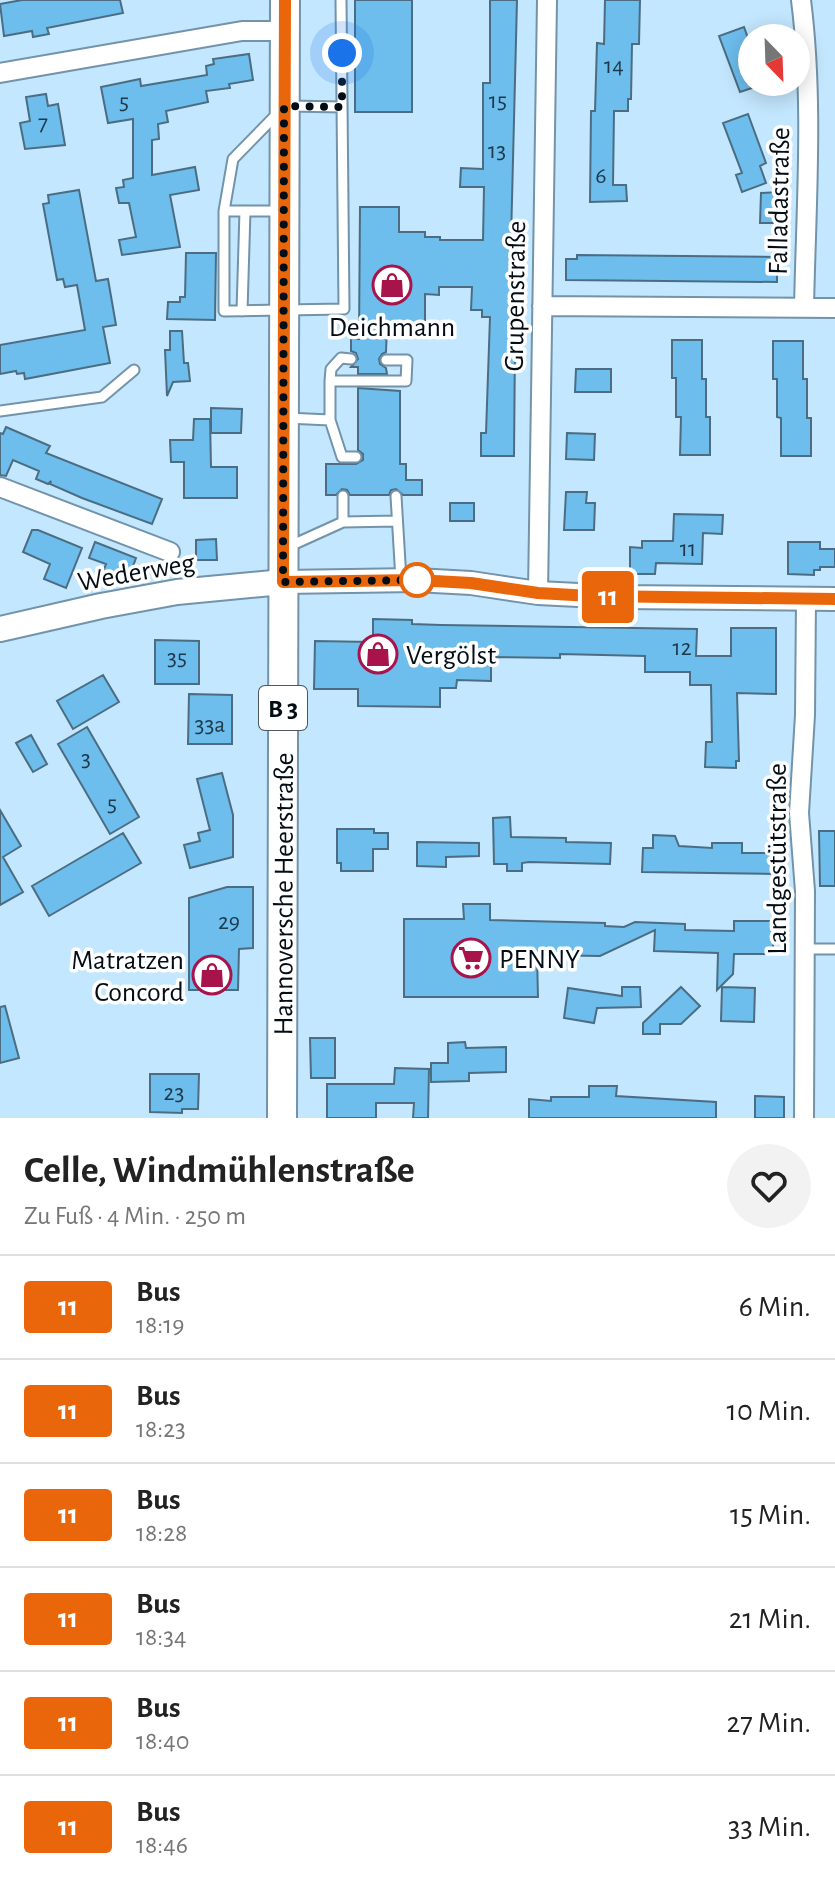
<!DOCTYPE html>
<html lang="de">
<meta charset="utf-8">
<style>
body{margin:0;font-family:"Alegreya Sans",sans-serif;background:#f2f2f2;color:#222;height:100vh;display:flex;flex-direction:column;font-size:30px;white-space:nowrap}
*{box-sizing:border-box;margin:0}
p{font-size:26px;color:#767676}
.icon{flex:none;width:44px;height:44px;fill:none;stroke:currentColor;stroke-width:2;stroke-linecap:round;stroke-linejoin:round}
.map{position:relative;height:1118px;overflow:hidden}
.panel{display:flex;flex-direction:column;background:#fff;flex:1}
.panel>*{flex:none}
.badge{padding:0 16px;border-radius:6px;font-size:28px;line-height:52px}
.needle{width:52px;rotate:157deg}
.buttons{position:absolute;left:738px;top:24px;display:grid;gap:16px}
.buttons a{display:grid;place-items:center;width:72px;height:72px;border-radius:50%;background:#fff;box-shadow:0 4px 20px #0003;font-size:40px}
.you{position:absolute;width:40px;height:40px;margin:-20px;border:6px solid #fff;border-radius:50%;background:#1a73e8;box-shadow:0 0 0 12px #1a73e833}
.map>.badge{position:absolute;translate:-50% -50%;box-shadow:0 0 0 4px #fff}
.round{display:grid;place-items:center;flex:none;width:84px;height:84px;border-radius:42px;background:#f2f2f2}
.overview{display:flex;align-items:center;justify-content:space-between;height:136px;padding:0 24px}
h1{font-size:38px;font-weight:700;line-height:60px}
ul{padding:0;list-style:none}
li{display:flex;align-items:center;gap:24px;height:104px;padding:0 24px;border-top:2px solid #e0e0e0}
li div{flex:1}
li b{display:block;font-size:30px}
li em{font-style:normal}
li .badge{min-width:88px;font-weight:700;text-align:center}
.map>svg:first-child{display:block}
</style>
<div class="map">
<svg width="835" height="1118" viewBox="0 0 835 1118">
<rect width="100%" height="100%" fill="#c3e7fe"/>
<path fill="#6dbded" stroke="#4c6d81" stroke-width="2" d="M22,0H120L123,13L47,28L49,34L33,37L32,31L4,36L0,4Z
M355,0H412V112H355Z
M490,0H517L511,240V342H515L514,456H481V433H486L490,317H482V310H471L472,287H439V295L425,294V326H387L386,352L382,354L379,359L380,364L386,368L387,374H358V367H351L358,359L356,353L351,351V339H359L360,207H399V232H425V237H440V240H483L484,187H460L461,168L483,169V83H490Z
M605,0H640L639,44H632L631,99H628V111H614L613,185H626L627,201L590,202L591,111H595L597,43L604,44Z
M744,27L752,49V88L740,92L719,36Z
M249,54L253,80L229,84L230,88L206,91L208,102L166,111L168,122L158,124L159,139L152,140V175L195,167L199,190L170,195L180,247L122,255L119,240L136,237L129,203H119L116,188L124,187L123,180L133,178V119L108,123L101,87L140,79L141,86L207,75L206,66L214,64L213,59Z
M46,94L48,106L58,104L65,145L25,149L20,123L30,121L26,97Z
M748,114L766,163L760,166L766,183L742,192L736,175L742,173L723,123Z
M79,190L96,281L108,279L116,325L103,327L110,363L25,379L24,373L17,374L16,371L0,374V345L85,330L77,285L65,287L63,279L57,280L43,204L49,203L48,195Z
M778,192L777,223H760L761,193Z
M186,253H216L215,320L167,319L168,302H180V297H185Z
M577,255L777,257V282L566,280V259H577Z
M170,331H182L184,363H188L190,381L173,382L167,396L165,350H170Z
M672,340H702V379H706V417H710V455H680L681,417H676V378H672Z
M773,341H803V379H807V418H811V456H781V418L777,417V379H773Z
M576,369H611V392H575Z
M358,388L400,391V464H406V480H422V495H403L396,489L391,490L389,495H350L347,490L342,489L336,495H326V464H356L363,460V454L358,450Z
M211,408L242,409L241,433H211Z
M194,419H210L211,467H237V498H184V462H171L170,440H193Z
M6,427L50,446L46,453L162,499L152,524L82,498L50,484L51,481L48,484L36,479L39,471L13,460L6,476L0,475V433L3,434Z
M567,433L595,434L594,460L566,459Z
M566,492H587L586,503H595L594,530H564Z
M450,503H474V521H450Z
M674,514L723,515L722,534L703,533L702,564L656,563L655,574H630V547L642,548V541H673Z
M32,530H38L82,548L66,588L44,579L50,564L23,552Z
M216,539L217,560H196V540Z
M95,542L136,558L130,574L121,570L117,580L102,574L106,564L89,558Z
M788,542H820V549H835V567H820V570H814V575L788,574Z
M373,619L412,620V624L441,625L697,629L696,656H731V628H776V694L737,693L739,761H736V768L705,767L706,742H712L711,685H690V672H645V656L560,654V658L491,657V681L457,680L456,688H440V707L358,706V689H314L315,641L373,642Z
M155,640L199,641V684H155Z
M103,675L119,702L73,729L57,701Z
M189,694L232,695V744H188Z
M87,727L139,817L110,834L58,744Z
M31,735L47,764L33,772L16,743Z
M222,773L233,815V857L190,868L184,845L200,841L198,833L210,830L197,779Z
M0,810L21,846L3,857L23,892L0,905Z
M510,817L511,837L566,838V842L611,843L610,864L529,862L522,863V871H507V864H494L493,818Z
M337,829H374V833H388V849H373V871H341V863H337Z
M819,831H835V886H820Z
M123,833L141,863L49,916L32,886Z
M653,835L675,836L679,846L712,848V843H742V853H775V874L642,872L643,848H653Z
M417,842L479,843V856L446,857V867L417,866Z
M227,887H253V948L239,949L238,990H189V898Z
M463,904H490V920L605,923V926L624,927L635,922L685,924V930L734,931V921H773V954H734L733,974L717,990L718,953L654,951L655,930L600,956L537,955L538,997H404V919H464Z
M622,987H640L641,1007L597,1008L594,1023L564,1018L568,988L622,996Z
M681,987L700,1006L681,1024H660V1034H643V1023Z
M722,987L755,988L754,1022L721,1021Z
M5,1006L19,1058L0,1063V1007Z
M310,1038H335V1078H311Z
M465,1042L466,1048L506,1047V1072L469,1073V1081L431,1082V1063H448V1043Z
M395,1068L429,1069L428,1118H413L414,1103H376V1118H327V1084H394Z
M150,1074H199L198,1109H182V1113L150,1112Z
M589,1086H617L616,1096L716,1102V1118H529V1099L551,1101V1097H589Z
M755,1096L784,1097V1118H755Z"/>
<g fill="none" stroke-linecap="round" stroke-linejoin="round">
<defs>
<path id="service" d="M289,106L342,107
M278,113L233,159L224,211V311L344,309L341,0
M224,211H280
M242,311L245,211
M330,381L331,369L341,358L351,359
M0,411L102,397L134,370
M286,418L330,420L342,457H356
M330,420V381H406L407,360H386
M396,496L401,580
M343,522L396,521
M290,546L343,522V496
M805,949H835"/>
<path id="minor" d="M801,0C814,101 806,206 804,308
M0,73L242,31H285
M542,306L835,308
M0,487L170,552
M538,593L547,0
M804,1118L805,891L799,813L805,715L806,599"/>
<path id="tertiary" d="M283,582L416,580L471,583L538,593L618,597L835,599"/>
<path id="secondary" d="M0,629L101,606L177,592L283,582"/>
<g id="primary">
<path id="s1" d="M282,1118L285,0"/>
</g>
</defs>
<use href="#service" stroke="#7293a9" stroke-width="13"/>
<use href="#minor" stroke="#7293a9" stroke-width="22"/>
<use href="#tertiary" stroke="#7293a9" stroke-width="26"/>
<use href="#secondary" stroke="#7293a9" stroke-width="28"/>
<use href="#primary" stroke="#7293a9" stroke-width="32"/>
<use href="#service" stroke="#fff" stroke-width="9"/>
<use href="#minor" stroke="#fff" stroke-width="18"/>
<use href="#tertiary" stroke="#fff" stroke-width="22"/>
<use href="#secondary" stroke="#fff" stroke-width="24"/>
<use href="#primary" stroke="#fff" stroke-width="28"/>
</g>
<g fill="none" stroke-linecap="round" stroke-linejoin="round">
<defs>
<path id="line" d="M285,0L283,582L416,580L471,583L538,593L591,596L835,599"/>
</defs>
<use href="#line" stroke="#fff" stroke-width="18"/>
<use href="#line" stroke="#ea660b" stroke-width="12"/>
<path stroke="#030d15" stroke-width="8" stroke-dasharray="0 14.4" d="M342,53V107L284,106L283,582L417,580"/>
</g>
<defs>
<symbol id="shop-ring" viewBox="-11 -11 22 22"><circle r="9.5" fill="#fff" stroke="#a7134a" stroke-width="1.5"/><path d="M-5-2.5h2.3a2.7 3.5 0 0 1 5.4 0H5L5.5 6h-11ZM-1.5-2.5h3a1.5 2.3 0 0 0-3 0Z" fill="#a7134a"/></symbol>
<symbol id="supermarket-ring" viewBox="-11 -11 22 22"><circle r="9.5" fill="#fff" stroke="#a7134a" stroke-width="1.5"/><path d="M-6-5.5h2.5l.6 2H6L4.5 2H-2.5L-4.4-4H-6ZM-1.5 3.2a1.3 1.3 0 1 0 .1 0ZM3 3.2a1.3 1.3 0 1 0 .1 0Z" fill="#a7134a"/></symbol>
</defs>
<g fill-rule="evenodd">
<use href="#shop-ring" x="370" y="263" width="44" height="44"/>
<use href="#shop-ring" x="356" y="632" width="44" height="44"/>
<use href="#supermarket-ring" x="449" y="936" width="44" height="44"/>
<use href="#shop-ring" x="190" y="953" width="44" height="44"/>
</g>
<circle fill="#fff" stroke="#ea660b" stroke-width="4" cx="417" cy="580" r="16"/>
<g text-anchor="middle" stroke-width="7" stroke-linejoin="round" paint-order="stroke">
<g font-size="24" fill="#1e394b">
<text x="614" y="73">14</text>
<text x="498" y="108">15</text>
<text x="124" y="109">5</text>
<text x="43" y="130">7</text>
<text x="497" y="158">13</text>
<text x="601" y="183">6</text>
<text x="688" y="556">11</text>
<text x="682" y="655">12</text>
<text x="177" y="665">35</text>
<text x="210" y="732">33a</text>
<text x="86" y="766">3</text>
<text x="112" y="811">5</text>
<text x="229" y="929">29</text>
<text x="174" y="1100">23</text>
</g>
<rect fill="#fff" stroke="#4f565b" stroke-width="2" x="259" y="686" width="48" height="44" rx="6"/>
<g font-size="26" font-weight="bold" fill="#030d15">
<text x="283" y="717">B 3</text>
</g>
<g font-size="28" fill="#030d15" stroke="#fff">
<text transform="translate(778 201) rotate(-89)" y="10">Falladastraße</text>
<text transform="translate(514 296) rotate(-89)" y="10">Grupenstraße</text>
<text transform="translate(136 571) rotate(-10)" y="10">Wederweg</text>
<text transform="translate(776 859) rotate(-90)" y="10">Landgestütstraße</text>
<text dy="10" stroke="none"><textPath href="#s1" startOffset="224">Hannoversche Heerstraße</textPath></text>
</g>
<g font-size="28" fill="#030d15" stroke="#fff" text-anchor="start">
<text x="392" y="336" text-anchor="middle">Deichmann</text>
<text x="406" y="664">Vergölst</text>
<text x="499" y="968">PENNY</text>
<text x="184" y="969" text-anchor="end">Matratzen<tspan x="184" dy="32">Concord</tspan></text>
</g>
</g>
</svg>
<div class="buttons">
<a><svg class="needle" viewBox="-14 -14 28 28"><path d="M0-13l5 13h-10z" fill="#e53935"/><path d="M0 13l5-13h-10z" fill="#767676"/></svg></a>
</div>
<div class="you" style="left:342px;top:53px"></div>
<b class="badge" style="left:608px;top:597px;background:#ea660b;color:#fff">11</b>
</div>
<section class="panel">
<div class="overview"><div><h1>Celle, Windmühlenstraße</h1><p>Zu Fuß · 4 Min. · 250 m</p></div><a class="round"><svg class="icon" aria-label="heart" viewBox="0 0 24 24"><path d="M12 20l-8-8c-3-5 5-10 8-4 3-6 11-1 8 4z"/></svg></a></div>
<ul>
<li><span class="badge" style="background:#ea660b;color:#fff">11</span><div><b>Bus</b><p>18:19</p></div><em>6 Min.</em></li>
<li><span class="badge" style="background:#ea660b;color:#fff">11</span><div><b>Bus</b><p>18:23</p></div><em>10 Min.</em></li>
<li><span class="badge" style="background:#ea660b;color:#fff">11</span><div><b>Bus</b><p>18:28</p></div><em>15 Min.</em></li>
<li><span class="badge" style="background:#ea660b;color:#fff">11</span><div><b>Bus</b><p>18:34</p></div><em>21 Min.</em></li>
<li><span class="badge" style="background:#ea660b;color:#fff">11</span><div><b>Bus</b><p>18:40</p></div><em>27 Min.</em></li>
<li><span class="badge" style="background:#ea660b;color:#fff">11</span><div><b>Bus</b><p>18:46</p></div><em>33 Min.</em></li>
</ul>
</section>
